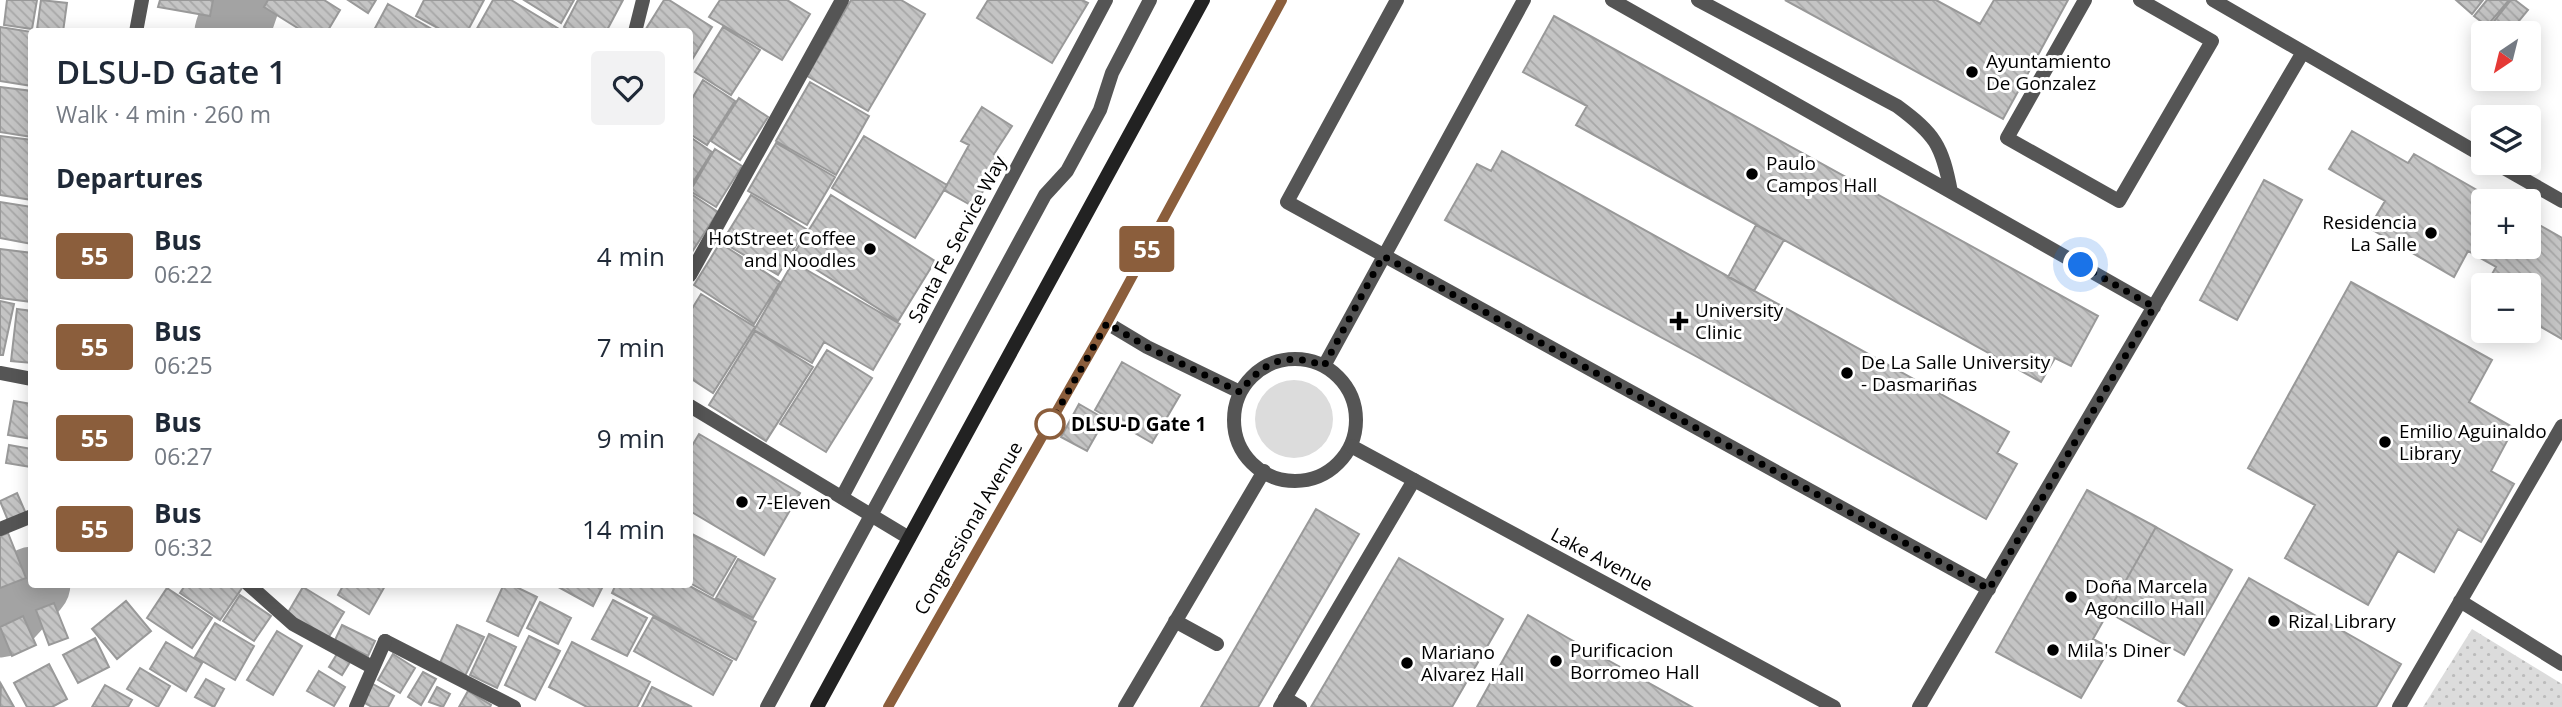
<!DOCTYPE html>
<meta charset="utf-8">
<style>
body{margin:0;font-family:"Open Sans",sans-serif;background:#f2f2f3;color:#1f2937;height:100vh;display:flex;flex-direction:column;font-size:26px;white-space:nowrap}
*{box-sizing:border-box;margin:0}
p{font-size:23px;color:#747a83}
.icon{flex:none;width:38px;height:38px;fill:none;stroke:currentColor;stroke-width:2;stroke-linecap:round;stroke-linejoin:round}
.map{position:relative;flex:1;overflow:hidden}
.details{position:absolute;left:28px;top:28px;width:665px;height:560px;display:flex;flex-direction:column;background:#fff;border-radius:7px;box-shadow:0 4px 18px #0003}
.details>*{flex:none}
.badge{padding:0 14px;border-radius:5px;font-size:24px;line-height:46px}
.needle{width:46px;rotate:215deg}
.controls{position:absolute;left:2471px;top:21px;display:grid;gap:14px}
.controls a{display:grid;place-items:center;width:70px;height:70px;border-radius:7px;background:#fff;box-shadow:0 4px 18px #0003;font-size:35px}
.you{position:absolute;width:35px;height:35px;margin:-18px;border:5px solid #fff;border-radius:50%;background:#1a73e8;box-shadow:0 0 0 10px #1a73e833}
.map>.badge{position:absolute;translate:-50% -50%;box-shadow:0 0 0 4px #fff}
h2{padding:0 28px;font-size:26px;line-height:63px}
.round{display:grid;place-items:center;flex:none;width:74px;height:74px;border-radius:7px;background:#f2f2f3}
.summary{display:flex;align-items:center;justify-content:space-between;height:119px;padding:0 28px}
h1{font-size:33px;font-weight:600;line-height:52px}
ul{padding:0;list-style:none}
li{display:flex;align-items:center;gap:21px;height:91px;padding:0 28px}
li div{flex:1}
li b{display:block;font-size:26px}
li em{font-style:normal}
li .badge{min-width:77px;font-weight:700;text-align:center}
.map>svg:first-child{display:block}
</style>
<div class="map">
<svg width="2562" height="707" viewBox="0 0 2562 707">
<defs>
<pattern id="grass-dots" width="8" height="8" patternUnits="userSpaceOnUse" patternTransform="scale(1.75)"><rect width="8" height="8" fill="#dcdcdc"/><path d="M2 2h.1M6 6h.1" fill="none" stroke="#bbb" stroke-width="1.8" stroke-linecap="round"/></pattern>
<pattern id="building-back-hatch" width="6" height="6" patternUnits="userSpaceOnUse" patternTransform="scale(1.75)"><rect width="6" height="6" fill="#c4c4c4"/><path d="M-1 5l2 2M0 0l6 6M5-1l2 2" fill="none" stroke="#a7a7a7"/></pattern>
</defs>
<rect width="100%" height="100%" fill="#fff"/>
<path fill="url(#grass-dots)" d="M2472,629L2562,684V707H2423Z"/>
<path fill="#dcdcdc" d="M1255 419a39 39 0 1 1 78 0a39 39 0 1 1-78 0Z"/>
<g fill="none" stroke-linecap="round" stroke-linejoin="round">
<path stroke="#a3a3a3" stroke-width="75" d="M232,32L243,0
M0,620L33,584"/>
</g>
<path fill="url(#building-back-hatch)" stroke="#999" stroke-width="2" d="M7,0H37L32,29L4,25Z
M41,0L67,3L63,32L37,29Z
M160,0H213L210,16L158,7Z
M268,0H324L340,10L327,32H304L264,7Z
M348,0H376L368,13Z
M424,0H484L467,32H445L416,16Z
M493,0H511L564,32H475Z
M524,0H574L561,23Z
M578,0H623L606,32H572L564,27Z
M664,0H669L712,27L690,63V32H644Z
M720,0H787L810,14L782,60L709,17Z
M851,0H901L925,14L868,111L807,76Z
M988,0H1082L1088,3L1052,63L977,18Z
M1785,0H1936L1980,24L1994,0H2068L2003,119Z
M2456,0H2483L2472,14Z
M2487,0H2509L2487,26L2474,16Z
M2511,0H2515L2528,10L2509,33H2490L2487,30Z
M388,4L437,32H373Z
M1554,16L2098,316L2071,366L2055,358L2041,382L1576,125L1587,106L1523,72Z
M0,27L32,32V86L0,81Z
M723,27L760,50L731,95L695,72Z
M703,80L735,101L707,145L690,134V102Z
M810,82L869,116L836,175L776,141Z
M0,87L32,91V137L0,132Z
M739,98L768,117L740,160L711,141Z
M982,107L1012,126L994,154L1002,158L974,207L944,190L969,145L961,141Z
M2352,131L2408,163L2414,154L2496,201H2483V247H2529V219L2562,238V339L2529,320V285H2486L2496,267L2468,251L2454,277L2369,228L2385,201L2329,169Z
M0,136L32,140V200L0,195Z
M864,136L947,185L915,238L832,188Z
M690,137L712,152L690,187Z
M776,143L835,177L807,225L748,191Z
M715,149L742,166L716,207L690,191Z
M1502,151L2009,432L1997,453L2017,464L1986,519L1701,359L1445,220L1477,164L1491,171Z
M2264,180L2302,200L2237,320L2200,300Z
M691,194L718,212L690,255V196Z
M751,195L806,229L778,275L722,242Z
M831,195L935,261L898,321L793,255Z
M0,202L32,207V244L0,238Z
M1756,225L1784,240L1754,291L1728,277Z
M720,243L780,282L754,324L694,285Z
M0,249L32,253V302L0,298Z
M793,262L900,324L873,370L824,342L812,363L754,330Z
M2351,282L2492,360L2469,402L2514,428L2491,471L2514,484L2481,542L2458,529L2434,572L2398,551L2368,605L2285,558L2315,505L2248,468Z
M701,294L755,327L713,393L690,378V312Z
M0,301L14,304L3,355H0Z
M17,309L32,311V363L11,361Z
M755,331L813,367L766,441L709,405Z
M827,350L872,378L826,452L780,424Z
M1122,362L1180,395L1152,443L1095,410Z
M14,401L32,404V439L8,435Z
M1079,404L1105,419L1087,451L1061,437Z
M699,434L800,493L764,555L690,511V449Z
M9,445L32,449L31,467L6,463Z
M2087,490L2156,527L2093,639L2110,648L2081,698L1996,652Z
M17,493L27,516L9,523L0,501Z
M1316,509L1359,534L1258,707H1201Z
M2156,527L2232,570L2184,655L2108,612Z
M8,533L26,578L0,588V536Z
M690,533L736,557L713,596L690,583Z
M1399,558L1503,619L1452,707H1311Z
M738,559L775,579L753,618L716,598Z
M2249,578L2401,664L2376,707H2188L2178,701Z
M186,584H237L242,588L220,620L180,593Z
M344,584H383L385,586L369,614L338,595Z
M504,584H510L537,597L518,636L487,621Z
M553,584H604L593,606Z
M616,584H686L756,622L736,660L612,593Z
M303,587L344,612L327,640L286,616Z
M167,588L212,618L192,648L147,618Z
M240,595L271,616L254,641L223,621Z
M613,600L647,618L627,656L592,639Z
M126,601L151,631L117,659L92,629Z
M540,602L571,618L558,644L527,628Z
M54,603L68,638L49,645L36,610Z
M1528,615L1568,638L1692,707H1477Z
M23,616L36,645L12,656L0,627Z
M653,617L732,661L713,695L634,651Z
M215,623L254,646L235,680L195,657Z
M342,625L375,641L368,656L335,640Z
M457,625L484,637L465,676L439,665Z
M277,631L302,646L273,695L247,680Z
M489,634L516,647L497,688L470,675Z
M529,636L560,651L535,700L505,685Z
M95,638L109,667L78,683L63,655Z
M166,642L202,663L186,691L150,669Z
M572,642L650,682L637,707H587L549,687Z
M337,654L350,662L342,675L329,667Z
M393,654L415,668L400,693L378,680Z
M49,664L67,699L52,707H27L14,683Z
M140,668L170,686L158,707L127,689Z
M319,671L345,687L334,706L307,691Z
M423,672L436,679L421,705L408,697Z
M206,679L224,689L214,707L195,697Z
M1,684L14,707H0Z
M373,684L394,696L388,707H372L363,702Z
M105,685L132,700L128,707H92Z
M437,687L450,694L443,707L429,702Z
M652,687L692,707H642Z
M468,691L491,705L490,707H459Z"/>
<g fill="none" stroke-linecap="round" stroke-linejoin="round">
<path stroke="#555" stroke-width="14" d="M1397,0L1287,202L1989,589
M1612,0L2154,307
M1698,0L1897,106C1935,134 1942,145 1951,192
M2085,0L2007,138L2119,201L2212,41L2140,0
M2213,0L2483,156
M2495,163L2562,201
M1107,323L1147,347L1240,392
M1234 420a61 61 0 1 1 122 0a61 61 0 1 1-122 0Z
M1324,366L1524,0
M842,497L1106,0
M2460,601L2562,664
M1175,621L1217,644
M385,641L514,707
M1125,707L1264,471
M1280,707L1414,480
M1919,707L2303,52
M2399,707L2562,426"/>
<path stroke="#555" stroke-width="14" d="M1351,446L1834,707
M1285,698L1300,707"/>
<path stroke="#555" stroke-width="14" d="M136,32L142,0
M635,32L643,0
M690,275L842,0
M0,373L32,379
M690,406L909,538
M0,529L32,516
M248,584L293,624L372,667
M356,707L385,641
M767,707L1045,195L1067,171L1100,110L1112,73L1150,0"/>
<path stroke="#222" stroke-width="14" d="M817,707L1203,0
M888,707L1107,323L1282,0"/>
</g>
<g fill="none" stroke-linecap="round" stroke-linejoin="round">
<defs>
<path id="line" d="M888,707L1107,323L1282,0"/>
</defs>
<use href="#line" stroke="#fff" stroke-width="16"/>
<use href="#line" stroke="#8b5e3c" stroke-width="10"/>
<path stroke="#000" stroke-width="7" stroke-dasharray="0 12.6" d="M1050,424L1107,323L1147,347L1240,392C1264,360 1287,352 1324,366L1383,256L1989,589L2154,307L2081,265"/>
</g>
<g fill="#000" stroke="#fff" stroke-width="2.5">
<circle cx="1972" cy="72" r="7"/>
<circle cx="1752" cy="174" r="7"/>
<circle cx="2431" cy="233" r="7"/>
<circle cx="870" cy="249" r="7"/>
<path d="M1675.5 310.5h7v7h7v7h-7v7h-7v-7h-7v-7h7z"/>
<circle cx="1847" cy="373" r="7"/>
<circle cx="2385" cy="442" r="7"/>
<circle cx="742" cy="502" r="7"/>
<circle cx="2071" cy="597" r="7"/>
<circle cx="2274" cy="621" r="7"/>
<circle cx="2053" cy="650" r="7"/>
<circle cx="1556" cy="661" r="7"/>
<circle cx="1407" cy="663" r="7"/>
</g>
<circle fill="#fff" stroke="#8b5e3c" stroke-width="3.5" cx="1050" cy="424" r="14"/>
<g text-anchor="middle" stroke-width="6" stroke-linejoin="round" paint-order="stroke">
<g font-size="19" fill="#000" stroke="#fff" text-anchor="start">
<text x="1986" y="68">Ayuntamiento<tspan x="1986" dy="22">De Gonzalez</tspan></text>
<text x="1766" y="170">Paulo<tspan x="1766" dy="22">Campos Hall</tspan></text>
<text x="2417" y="229" text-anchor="end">Residencia<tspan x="2417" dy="22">La Salle</tspan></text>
<text x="856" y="245" text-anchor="end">HotStreet Coffee<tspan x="856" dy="22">and Noodles</tspan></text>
<text x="1695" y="317">University<tspan x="1695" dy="22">Clinic</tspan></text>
<text x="1861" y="369">De La Salle University<tspan x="1861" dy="22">- Dasmariñas</tspan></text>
<text x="2399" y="438">Emilio Aguinaldo<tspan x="2399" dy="22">Library</tspan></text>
<text x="756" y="509">7-Eleven</text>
<text x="2085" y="593">Doña Marcela<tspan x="2085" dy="22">Agoncillo Hall</tspan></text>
<text x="2288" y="628">Rizal Library</text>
<text x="1570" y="657">Purificacion<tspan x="1570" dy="22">Borromeo Hall</tspan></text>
<text x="2067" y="657">Mila's Diner</text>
<text x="1421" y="659">Mariano<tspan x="1421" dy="22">Alvarez Hall</tspan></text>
</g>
<g font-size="19" fill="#000" stroke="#fff">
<text transform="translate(957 239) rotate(-62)" y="7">Santa Fe Service Way</text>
<text transform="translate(968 528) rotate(-60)" y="7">Congressional Avenue</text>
<text transform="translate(1602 559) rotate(28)" y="7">Lake Avenue</text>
</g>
<g font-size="19" font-weight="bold" fill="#000" stroke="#fff" text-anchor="start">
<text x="1071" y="431">DLSU-D Gate 1</text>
</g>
</g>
</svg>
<div class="controls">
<a><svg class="needle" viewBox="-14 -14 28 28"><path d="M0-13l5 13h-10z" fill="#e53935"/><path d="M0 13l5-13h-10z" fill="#747a83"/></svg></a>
<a><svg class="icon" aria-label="layers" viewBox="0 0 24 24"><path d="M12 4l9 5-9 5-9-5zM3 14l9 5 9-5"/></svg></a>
<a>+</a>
<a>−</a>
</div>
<div class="you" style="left:2081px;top:265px"></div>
<b class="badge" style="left:1147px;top:249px;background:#8b5e3c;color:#fff">55</b>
<section class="details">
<div class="summary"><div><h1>DLSU-D Gate 1</h1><p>Walk · 4 min · 260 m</p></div><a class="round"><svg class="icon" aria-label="heart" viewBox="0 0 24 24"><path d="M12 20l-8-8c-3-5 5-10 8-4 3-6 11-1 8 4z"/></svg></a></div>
<h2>Departures</h2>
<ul>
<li><span class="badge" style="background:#8b5e3c;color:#fff">55</span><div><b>Bus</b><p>06:22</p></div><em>4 min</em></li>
<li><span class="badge" style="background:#8b5e3c;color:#fff">55</span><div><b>Bus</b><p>06:25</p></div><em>7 min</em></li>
<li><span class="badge" style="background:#8b5e3c;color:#fff">55</span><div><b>Bus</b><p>06:27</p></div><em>9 min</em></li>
<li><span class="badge" style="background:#8b5e3c;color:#fff">55</span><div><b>Bus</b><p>06:32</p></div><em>14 min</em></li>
</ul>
</section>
</div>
